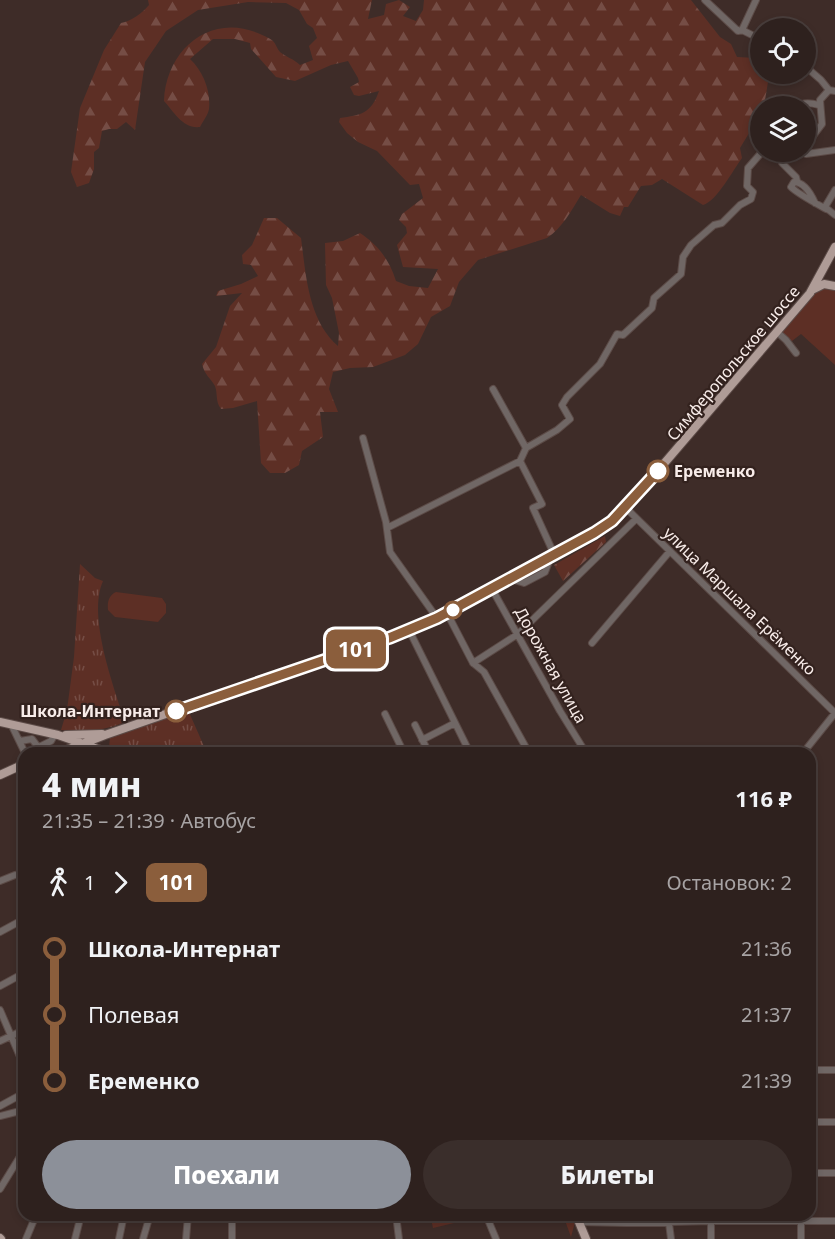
<!DOCTYPE html>
<html lang="ru">
<meta charset="utf-8">
<style>
body{margin:0;font-family:"Noto Sans",sans-serif;background:#3a2e2b;color:#f1f3f6;height:100vh;display:flex;flex-direction:column;font-size:22px;white-space:nowrap}
*{box-sizing:border-box;margin:0}
p{font-size:20px;color:#a7a3a4}
.icon{flex:none;width:33px;height:33px;fill:none;stroke:currentColor;stroke-width:2;stroke-linecap:round;stroke-linejoin:round}
.map{position:relative;flex:1;overflow:hidden}
.details{position:absolute;left:18px;top:747px;width:798px;height:474px;display:flex;flex-direction:column;background:#2e211e;border-radius:18px;box-shadow:0 3px 9px #0003,0 0 0 2px #493e3c}
.details>*{flex:none}
.badge{padding:0 12px;border-radius:9px;font-size:21px;line-height:39px}
.buttons{position:absolute;left:750px;top:18px;display:grid;gap:12px}
.buttons a{display:grid;place-items:center;width:66px;height:66px;border-radius:50%;background:#2e211e;box-shadow:0 3px 9px #0003,0 0 0 2px #493e3c;font-size:30px}
.map>.badge{position:absolute;translate:-50% -50%;box-shadow:0 0 0 3px #fff}
.legs{display:flex;align-items:center;gap:9px;height:66px;padding:0 24px;font-size:20px}
.legs p{margin-inline-start:auto}
.headline{display:flex;align-items:center;justify-content:space-between;height:102px;padding:0 24px}
h1{font-size:33px;font-weight:800;line-height:45px}
.button{display:flex;gap:12px;margin-top:auto;padding:12px 24px}
.button a{flex:1;height:69px;border-radius:36px;background:#8c9099;color:#fff;font-size:24px;font-weight:800;line-height:69px;text-align:center}
.button a+a{background:#3a2e2b;color:#f1f3f6}
ul{padding:0 24px;list-style:none}
li{display:flex;align-items:center;gap:21px;height:66px;font-size:22px}
li i{display:grid;place-items:center;width:9px;height:100%;margin:0 8px;background:currentColor}
li i::after{content:'';width:15px;height:15px;margin:-8px;border:4px solid;border-radius:50%;background:#2e211e}
li p{margin-inline-start:auto}
li:first-child i{background:linear-gradient(#0000 50%,currentColor 0)}
li:last-child i{background:linear-gradient(currentColor 50%,#0000 0)}
.map>svg:first-child{display:block}
</style>
<div class="map">
<svg width="835" height="1239" viewBox="0 0 835 1239">
<defs>
<pattern id="forest-firs" width="22" height="20" patternUnits="userSpaceOnUse" patternTransform="scale(1.5)"><rect width="22" height="20" fill="#5d2f25"/><path d="M5 1l3.5 6h-7zM16 11l3.5 6h-7z" fill="#754d45"/></pattern>
<pattern id="park-tufts" width="24" height="20" patternUnits="userSpaceOnUse" patternTransform="scale(1.5)"><rect width="24" height="20" fill="#5d2f25"/><path d="M3 7l-1-3M5 7V3M7 7l1-3M15 17l-1-3M17 17v-4M19 17l1-3" fill="none" stroke="#754d45"/></pattern>
</defs>
<rect width="100%" height="100%" fill="#3e2c28"/>
<path fill="#5d2f25" d="M824,288L835,289V365L801,334L792,341L783,334L782,332L817,291Z
M116,592L162,598L166,604V613L158,622L115,617L108,610C107,602 109,595 116,592Z
M452,1215L454,1223L433,1228L431,1219Z
M563,1215H572L575,1222L571,1237Z"/>
<path fill="url(#forest-firs)" d="M148,0H372L368,19L384,15L386,4L399,0L410,7L403,16L416,21L423,10L424,0H691L720,37L731,44L737,57L756,58L760,65V74H767L769,76L764,106H760V115L740,148L742,158C733,170 717,201 703,205L662,179L652,185L641,186L628,207H624L620,216L610,213L581,195C571,211 563,227 547,238L478,260L459,282L450,306L431,317L418,344L405,355L373,367L350,368L333,372L329,389L338,412H320L323,437L302,451L299,465L285,473H270L261,463L257,401L233,408L221,409C215,401 218,394 215,386C210,377 205,376 202,364L216,347L230,306L242,293L216,296L218,291L241,284L258,276L251,265L243,264L242,255L252,245L264,218H277L301,238C306,275 308,320 338,346L339,333L332,298L326,285L325,243L343,241L360,233C378,245 389,259 396,281L409,286L428,288L438,269L403,267L397,245L407,233L406,227L399,220L402,214L423,198L419,184L410,185L377,151L358,142L347,133L339,122L340,118C361,115 371,114 379,91L359,96L354,95L350,87L359,82L358,78L348,61L331,65L295,81L276,77L251,49L250,43L235,39H213L190,59C203,71 211,91 209,109C208,115 203,121 200,127C183,129 174,112 164,101C166,50 210,12 260,34C264,36 270,38 273,41C276,44 277,49 280,52C286,57 294,59 300,65L313,60L309,46L317,38L313,28L307,24L299,10L286,3L248,2L198,10L166,31L145,62L135,130L126,122L117,129H109L102,131L99,148L94,152V169L89,183L77,187L71,172L80,108L104,50L121,23C132,21 142,13 149,5Z
M605,536L606,542L563,581L554,565Z"/>
<path fill="url(#park-tufts)" d="M80,564L95,578L103,581C87,616 114,687 125,722C104,731 83,732 61,730L67,710L74,657Z
M188,710L207,753H120L109,747L110,738L115,734Z"/>
<g fill="none" stroke-linecap="round" stroke-linejoin="round">
<defs>
<path id="minor" d="M705,0L738,31L742,30L760,39
M742,30L756,0
M806,67L821,80L829,90L835,91
M798,106C803,102 812,103 819,105
M760,142V145
M806,145L822,124L820,100L829,90
M790,152L783,159L782,163L796,177L797,181
M802,152L806,154L835,150
M835,190L825,207L835,215
M815,203C811,194 804,182 794,182L791,187C798,194 817,204 826,209
M777,332L786,340L796,353
M493,389L526,448
M363,438L386,522L390,552L437,618
M526,448L557,430L570,419L562,405L567,397L600,364L617,334L623,335L652,308L654,298L681,274L683,257L691,245L714,225L722,223L740,205L751,199L753,192L747,186L748,168L762,152
M520,461L542,504L533,508L554,554
M626,508L835,713
M387,528L520,461L526,448
M511,579L524,583L545,572L548,564L545,559
M492,589L560,711L586,753
M447,613L473,663L484,672L529,753
M409,630L470,753
M592,643L670,551
M473,663L518,634L636,519
M385,714L404,753
M11,724L25,753
M415,725L429,753
M422,740L455,723
M20,741L32,739L38,747
M27,753L51,741L55,734
M803,753L835,713
M0,881L15,875
M0,932L24,919
M0,986L24,973
M0,1010L24,1066
M0,1041L24,1030
M810,1070H835
M0,1106L24,1093
M0,1116L24,1110
M810,1122H835
M810,1173H835
M0,1189L24,1150
M396,1215L399,1239
M486,1215L496,1239
M711,1215V1239
M801,1215V1239
M579,1222L626,1223L712,1221H835
M669,1223L671,1239
M26,1239L36,1215
M75,1239L81,1215
M119,1239L124,1215
M143,1239L150,1215
M186,1239L188,1215
M232,1239V1215"/>
<path id="major" d="M814,289L824,284L835,286
M0,722L58,735L109,753
M66,735L102,734
M64,751L105,735L409,630L449,613L594,533L612,521L626,508L810,293L835,247
M0,775L24,764
M576,1215L586,1239
M0,1238L1,1239"/>
</defs>
<use href="#minor" stroke="#5c4b47" stroke-width="8"/>
<use href="#major" stroke="#5c4b47" stroke-width="10"/>
<use href="#minor" stroke="#706765" stroke-width="6"/>
<use href="#major" stroke="#af9c97" stroke-width="8"/>
</g>
<g fill="none" stroke-linecap="round" stroke-linejoin="round">
<defs>
<path id="line-1" d="M176,711L389,638L437,618L594,533L612,521L658,471"/>
</defs>
<use href="#line-1" stroke="#fff" stroke-width="14"/>
<use href="#line-1" stroke="#8b5e3c" stroke-width="9"/>
</g>
<g fill="#fff" stroke="#8b5e3c" stroke-width="3">
<circle cx="658" cy="471" r="10"/>
<circle cx="453" cy="610" r="8"/>
<circle cx="176" cy="711" r="10"/>
</g>
<g text-anchor="middle" stroke-width="4.5" stroke-linejoin="round" paint-order="stroke">
<g font-size="16" fill="#f8ece9" stroke="#33221e">
<text transform="translate(733 363) rotate(-50)" y="6">Симферопольское шоссе</text>
<text transform="translate(740 601) rotate(44)" y="6">улица Маршала Ерёменко</text>
<text transform="translate(551 665) rotate(61)" y="6">Дорожная улица</text>
</g>
<g font-size="16" font-weight="bold" fill="#f8ece9" stroke="#33221e" text-anchor="start">
<text x="674" y="477">Еременко</text>
<text x="160" y="717" text-anchor="end">Школа-Интернат</text>
</g>
</g>
</svg>
<div class="buttons">
<a><svg class="icon" aria-label="locate" viewBox="0 0 24 24"><circle cx="12" cy="12" r="6"/><path d="M12 2v4M12 18v4M2 12h4M18 12h4"/></svg></a>
<a><svg class="icon" aria-label="layers" viewBox="0 0 24 24"><path d="M12 4l9 5-9 5-9-5zM3 14l9 5 9-5"/></svg></a>
</div>
<b class="badge" style="left:356px;top:649px;background:#8b5e3c;color:#fff">101</b>
<section class="details">
<div class="headline"><div><h1>4 мин</h1><p>21:35 – 21:39 · Автобус</p></div><b>116 ₽</b></div>
<div class="legs"><svg class="icon" aria-label="walk" viewBox="0 0 24 24"><circle cx="13" cy="4" r="2"/><path d="M13 8l-2 6 4 7M11 14l-3 7M7 12l3-4h3l4 4"/></svg>1<svg class="icon" aria-label="forward" viewBox="0 0 24 24"><path d="M9 5l7 7-7 7"/></svg><b class="badge" style="background:#8b5e3c;color:#fff">101</b><p>Остановок: 2</p></div>
<ul>
<li><i style="color:#8b5e3c"></i><b>Школа-Интернат</b><p>21:36</p></li>
<li><i style="color:#8b5e3c"></i><span>Полевая</span><p>21:37</p></li>
<li><i style="color:#8b5e3c"></i><b>Еременко</b><p>21:39</p></li>
</ul>
<div class="button"><a>Поехали</a><a>Билеты</a></div>
</section>
</div>
